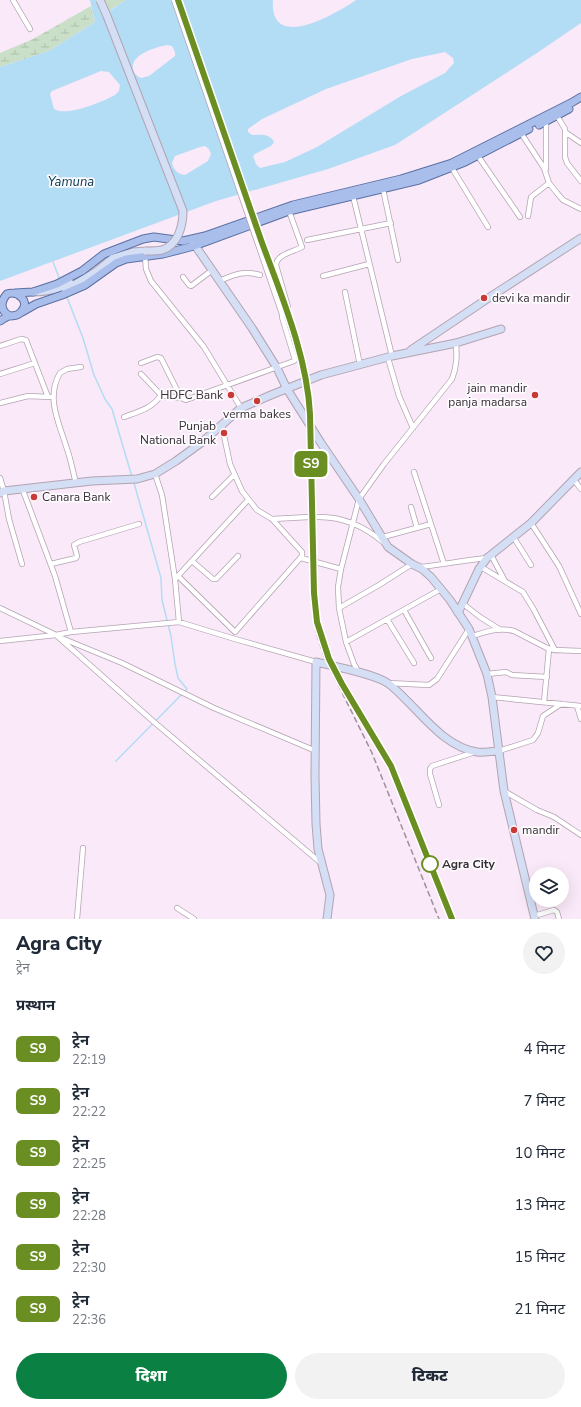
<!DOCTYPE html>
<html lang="hi">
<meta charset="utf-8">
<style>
body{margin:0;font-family:"Nunito Sans","Noto Sans Devanagari",sans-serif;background:#f2f2f3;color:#1f2937;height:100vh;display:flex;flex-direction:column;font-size:15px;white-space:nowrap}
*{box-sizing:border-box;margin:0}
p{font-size:13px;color:#747a83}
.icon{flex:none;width:22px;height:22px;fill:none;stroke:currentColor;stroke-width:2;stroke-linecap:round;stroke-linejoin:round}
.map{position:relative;height:919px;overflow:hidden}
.sheet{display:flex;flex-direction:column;background:#fff;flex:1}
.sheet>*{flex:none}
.badge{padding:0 8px;border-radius:6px;font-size:14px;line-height:26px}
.controls{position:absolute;left:529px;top:867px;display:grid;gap:8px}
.controls a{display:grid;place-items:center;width:40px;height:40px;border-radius:50%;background:#fff;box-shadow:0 4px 16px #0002;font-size:20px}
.map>.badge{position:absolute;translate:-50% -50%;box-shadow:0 0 0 2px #fff}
h2{padding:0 16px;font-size:15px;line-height:36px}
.round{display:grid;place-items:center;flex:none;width:42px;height:42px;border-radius:21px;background:#f2f2f3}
.summary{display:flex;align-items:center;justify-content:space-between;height:68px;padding:0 16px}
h1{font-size:19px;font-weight:800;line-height:30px}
.button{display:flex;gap:8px;margin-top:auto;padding:8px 16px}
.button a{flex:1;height:46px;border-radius:24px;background:#0b8043;color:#fff;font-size:16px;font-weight:800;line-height:46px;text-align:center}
.button a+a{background:#f2f2f3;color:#1f2937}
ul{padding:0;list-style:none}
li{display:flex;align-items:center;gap:12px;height:52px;padding:0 16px}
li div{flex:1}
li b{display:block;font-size:15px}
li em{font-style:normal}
li .badge{min-width:44px;font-weight:700;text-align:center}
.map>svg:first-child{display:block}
</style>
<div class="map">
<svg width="581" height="919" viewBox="0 0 581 919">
<defs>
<pattern id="wetland-marsh" width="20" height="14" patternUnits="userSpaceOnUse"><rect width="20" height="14" fill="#cadfc7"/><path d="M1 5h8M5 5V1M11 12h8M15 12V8" fill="none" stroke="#aec0ac"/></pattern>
</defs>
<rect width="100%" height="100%" fill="#fae9f8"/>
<path fill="#cadfc7" d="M96,0H126L102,15Z"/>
<path fill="url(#wetland-marsh)" d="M91,6L95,22L49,51L0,67V53L33,39Z"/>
<path fill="#b3dcf5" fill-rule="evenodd" d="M90,0H96L103,15L126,0H273C269,53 336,14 356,0H581V23L537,53L395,145L328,169L216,201L0,281V67L49,51L95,22ZM167,45L172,46L175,52V56L149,76L141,78C137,76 134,74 133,69C130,54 157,47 167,45ZM445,52L453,58L454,63L445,73L401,96L317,147L285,162L260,168L256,164L253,156L255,154L271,146L274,142C269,133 261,135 252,135L248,132V129L262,119L326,89L412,59ZM101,71L109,72L120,85L119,91L115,95C102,102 67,117 54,109L50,94L52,91ZM205,146L209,149L211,154L208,161L185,175C177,174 174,170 172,163L175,156L200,147Z"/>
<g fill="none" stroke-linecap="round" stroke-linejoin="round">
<path stroke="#b3dcf5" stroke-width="1.5" d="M53,262L60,280
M66,295L83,338L94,375L105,399L112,409L132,477
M116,761L187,689L178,678L175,664L171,636L162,600L161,578L134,483"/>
<defs>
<path id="street" d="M13,0L30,29
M557,116L565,129V157L567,163L581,181
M546,121V169
M565,132L581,143
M521,133L544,168L549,183L557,193L563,200L581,209
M478,156L520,217
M452,168L488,227
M383,189L398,260
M353,196L392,356
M528,216L531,197L549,183
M307,240L391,223
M145,256L146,269L151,281L204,347L241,408
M323,276L369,264
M183,277L189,285L191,286L211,271
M219,281C234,275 243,270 260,275
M345,292L360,365
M288,310V307L276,265C277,254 293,252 302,247L289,211
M0,346L21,339L26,340L48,397
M388,358L399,396L413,428
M141,363L157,357L161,358L181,398L186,400L294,361L295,360L282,317L283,313
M0,374L35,363
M141,374L161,395L181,398
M0,403L28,396L50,397
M124,417C138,412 153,408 161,395
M414,472L444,564
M155,474L162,495L175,579L179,622
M0,478L4,491L9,519L22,564
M574,480L581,489
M76,483C73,472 71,460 67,449C60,425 45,398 60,373L67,369L81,367
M22,488L55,576L71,632
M212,497L234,475
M411,507L417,528
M316,517C341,516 364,526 383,542
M272,519L309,517
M531,523L559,566L581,614
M383,537L431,524
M514,538L531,565
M491,555L505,581
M301,558L341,569
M192,561L213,579H216L238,556
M51,564L76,558L77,556L74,545L79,542L139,524
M420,567C442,565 464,560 487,558
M481,567L523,592L534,610L555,650
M178,576L235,632L302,556V552L272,519L257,510L242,491L230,464L222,426
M176,578L248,500
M462,603L480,617L499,629
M0,608L56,635L154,722L321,863
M339,608L379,585L412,564
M404,610L431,658
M387,619L414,663
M472,636C486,632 499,627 514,631L547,648L555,650L581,651
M59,637L122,663L214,708L316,751
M0,641L56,635L71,632L179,622L235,639L316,662
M346,642L441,589
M359,673L354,664L346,642L339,608L338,587L341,569L359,499L384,464L452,379C457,366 457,356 456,343
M487,674L506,672L512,675L547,677
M388,683L429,685L437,679L469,629
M492,697L581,706
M544,702L549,649
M577,706L581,719
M499,751L533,740L538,733L543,716L561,704
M504,791L537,810L554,817L581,835
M439,805L430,774V769L432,766L475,752
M177,908L194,919
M534,916L554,910L557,912L559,919
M77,919L83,848"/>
<path id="secondary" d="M192,241L252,328L277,368L287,389L321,443L359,499L388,547L412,564L422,569L431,577L450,600L469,629L487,674L492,697L504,791L535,919
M66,290L97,271L113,258L133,252L146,251
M34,292C47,292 59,289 70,283
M411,350L490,297L581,238
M0,493L4,491L92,481L137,479L155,474L176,461L201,443L241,408L271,395L321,375L392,356L456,343L501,329
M458,613L479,569L487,558L531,523L581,472
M327,919L330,895L318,849L316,824L315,776L316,662C333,666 376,674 389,684C417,706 440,746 477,752C484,753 492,751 499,751"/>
<path id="primary" d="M539,125L569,109
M15,293L33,292L57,284L82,271L104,254L143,239L154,237L183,241L205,236L293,205L401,179L452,163L571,103L581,97
M22,312L36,304L62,295L85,285L116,263L126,259L163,254L194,246L289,211L419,180L465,162L529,129
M0,321C3,319 6,317 9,316C14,315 17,317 21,312C31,302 18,290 7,294C0,302 0,311 10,316"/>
</defs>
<use href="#street" stroke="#b3a4b2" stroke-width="6"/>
<use href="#secondary" stroke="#b3a4b2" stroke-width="9"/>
<use href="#primary" stroke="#5b6fa2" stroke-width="9"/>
<use href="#street" stroke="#fff" stroke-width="4.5"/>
<use href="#secondary" stroke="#d4def4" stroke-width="7"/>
<use href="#primary" stroke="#a9beea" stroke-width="7"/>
<path stroke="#9c909b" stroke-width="1.5" stroke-dasharray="6 3" stroke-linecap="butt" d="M178,0L271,267L297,343L303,366L308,387L310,423L313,609L316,632L324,656L372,753L439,919
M347,692L391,766L452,919"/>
<defs>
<path id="street-bridge" d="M174,0L282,314
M309,517H316"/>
<path id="secondary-bridge" d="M100,0L107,16L183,211C183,226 178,245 162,250C157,251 151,251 146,251"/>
</defs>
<use href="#street-bridge" stroke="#b3a4b2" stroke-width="6" stroke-linecap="butt"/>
<use href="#secondary-bridge" stroke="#b3a4b2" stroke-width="9" stroke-linecap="butt"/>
<use href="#street-bridge" stroke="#fff" stroke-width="4.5"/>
<use href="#secondary-bridge" stroke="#d4def4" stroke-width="7"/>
</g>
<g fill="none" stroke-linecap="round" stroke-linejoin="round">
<defs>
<path id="line" d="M178,0C206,80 233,160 261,240C281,295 307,355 310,414L314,593L317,622L329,659L342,684L391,766L452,919"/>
</defs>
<use href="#line" stroke="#fff" stroke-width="9"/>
<use href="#line" stroke="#6b8e23" stroke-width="6"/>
</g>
<g fill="#c93a37" stroke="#fefbfe" stroke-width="1.5">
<circle cx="484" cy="298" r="4"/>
<circle cx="231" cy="395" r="4"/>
<circle cx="535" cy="395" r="4"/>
<circle cx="257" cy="401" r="4"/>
<circle cx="224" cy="433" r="4"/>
<circle cx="34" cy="497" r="4"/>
<circle cx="514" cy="830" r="4"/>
</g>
<circle fill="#fff" stroke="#6b8e23" stroke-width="2" cx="430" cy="864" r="8"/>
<g text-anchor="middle" stroke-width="3.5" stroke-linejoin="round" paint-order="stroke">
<g font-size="12" fill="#352f35" stroke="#fefbfe" text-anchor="start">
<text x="492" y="302">devi ka mandir</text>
<text x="527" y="392" text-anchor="end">jain mandir<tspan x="527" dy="14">panja madarsa</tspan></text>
<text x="223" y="399" text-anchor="end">HDFC Bank</text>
<text x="257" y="418" text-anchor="middle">verma bakes</text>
<text x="216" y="430" text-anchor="end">Punjab<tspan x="216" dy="14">National Bank</tspan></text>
<text x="42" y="501">Canara Bank</text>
<text x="522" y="834">mandir</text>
</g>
<g font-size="12" font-weight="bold" fill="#352f35" stroke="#fefbfe" text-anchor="start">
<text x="442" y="868">Agra City</text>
</g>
<g font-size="13" font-style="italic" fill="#003851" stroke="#fefbfe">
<text x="71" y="186">Yamuna</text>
</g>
</g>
</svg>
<div class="controls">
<a><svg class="icon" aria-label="layers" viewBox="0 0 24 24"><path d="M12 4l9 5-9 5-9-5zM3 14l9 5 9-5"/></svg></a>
</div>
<b class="badge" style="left:311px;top:464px;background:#6b8e23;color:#fff">S9</b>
</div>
<section class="sheet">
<div class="summary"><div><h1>Agra City</h1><p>ट्रेन</p></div><a class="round"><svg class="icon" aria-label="heart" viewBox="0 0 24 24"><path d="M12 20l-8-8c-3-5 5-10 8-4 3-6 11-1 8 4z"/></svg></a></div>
<h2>प्रस्थान</h2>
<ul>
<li><span class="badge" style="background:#6b8e23;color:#fff">S9</span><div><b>ट्रेन</b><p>22:19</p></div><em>4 मिनट</em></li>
<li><span class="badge" style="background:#6b8e23;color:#fff">S9</span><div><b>ट्रेन</b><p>22:22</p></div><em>7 मिनट</em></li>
<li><span class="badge" style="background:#6b8e23;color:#fff">S9</span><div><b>ट्रेन</b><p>22:25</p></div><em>10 मिनट</em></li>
<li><span class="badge" style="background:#6b8e23;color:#fff">S9</span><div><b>ट्रेन</b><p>22:28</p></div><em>13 मिनट</em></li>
<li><span class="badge" style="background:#6b8e23;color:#fff">S9</span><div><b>ट्रेन</b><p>22:30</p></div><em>15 मिनट</em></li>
<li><span class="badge" style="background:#6b8e23;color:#fff">S9</span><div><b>ट्रेन</b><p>22:36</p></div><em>21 मिनट</em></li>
</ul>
<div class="button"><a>दिशा</a><a>टिकट</a></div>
</section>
